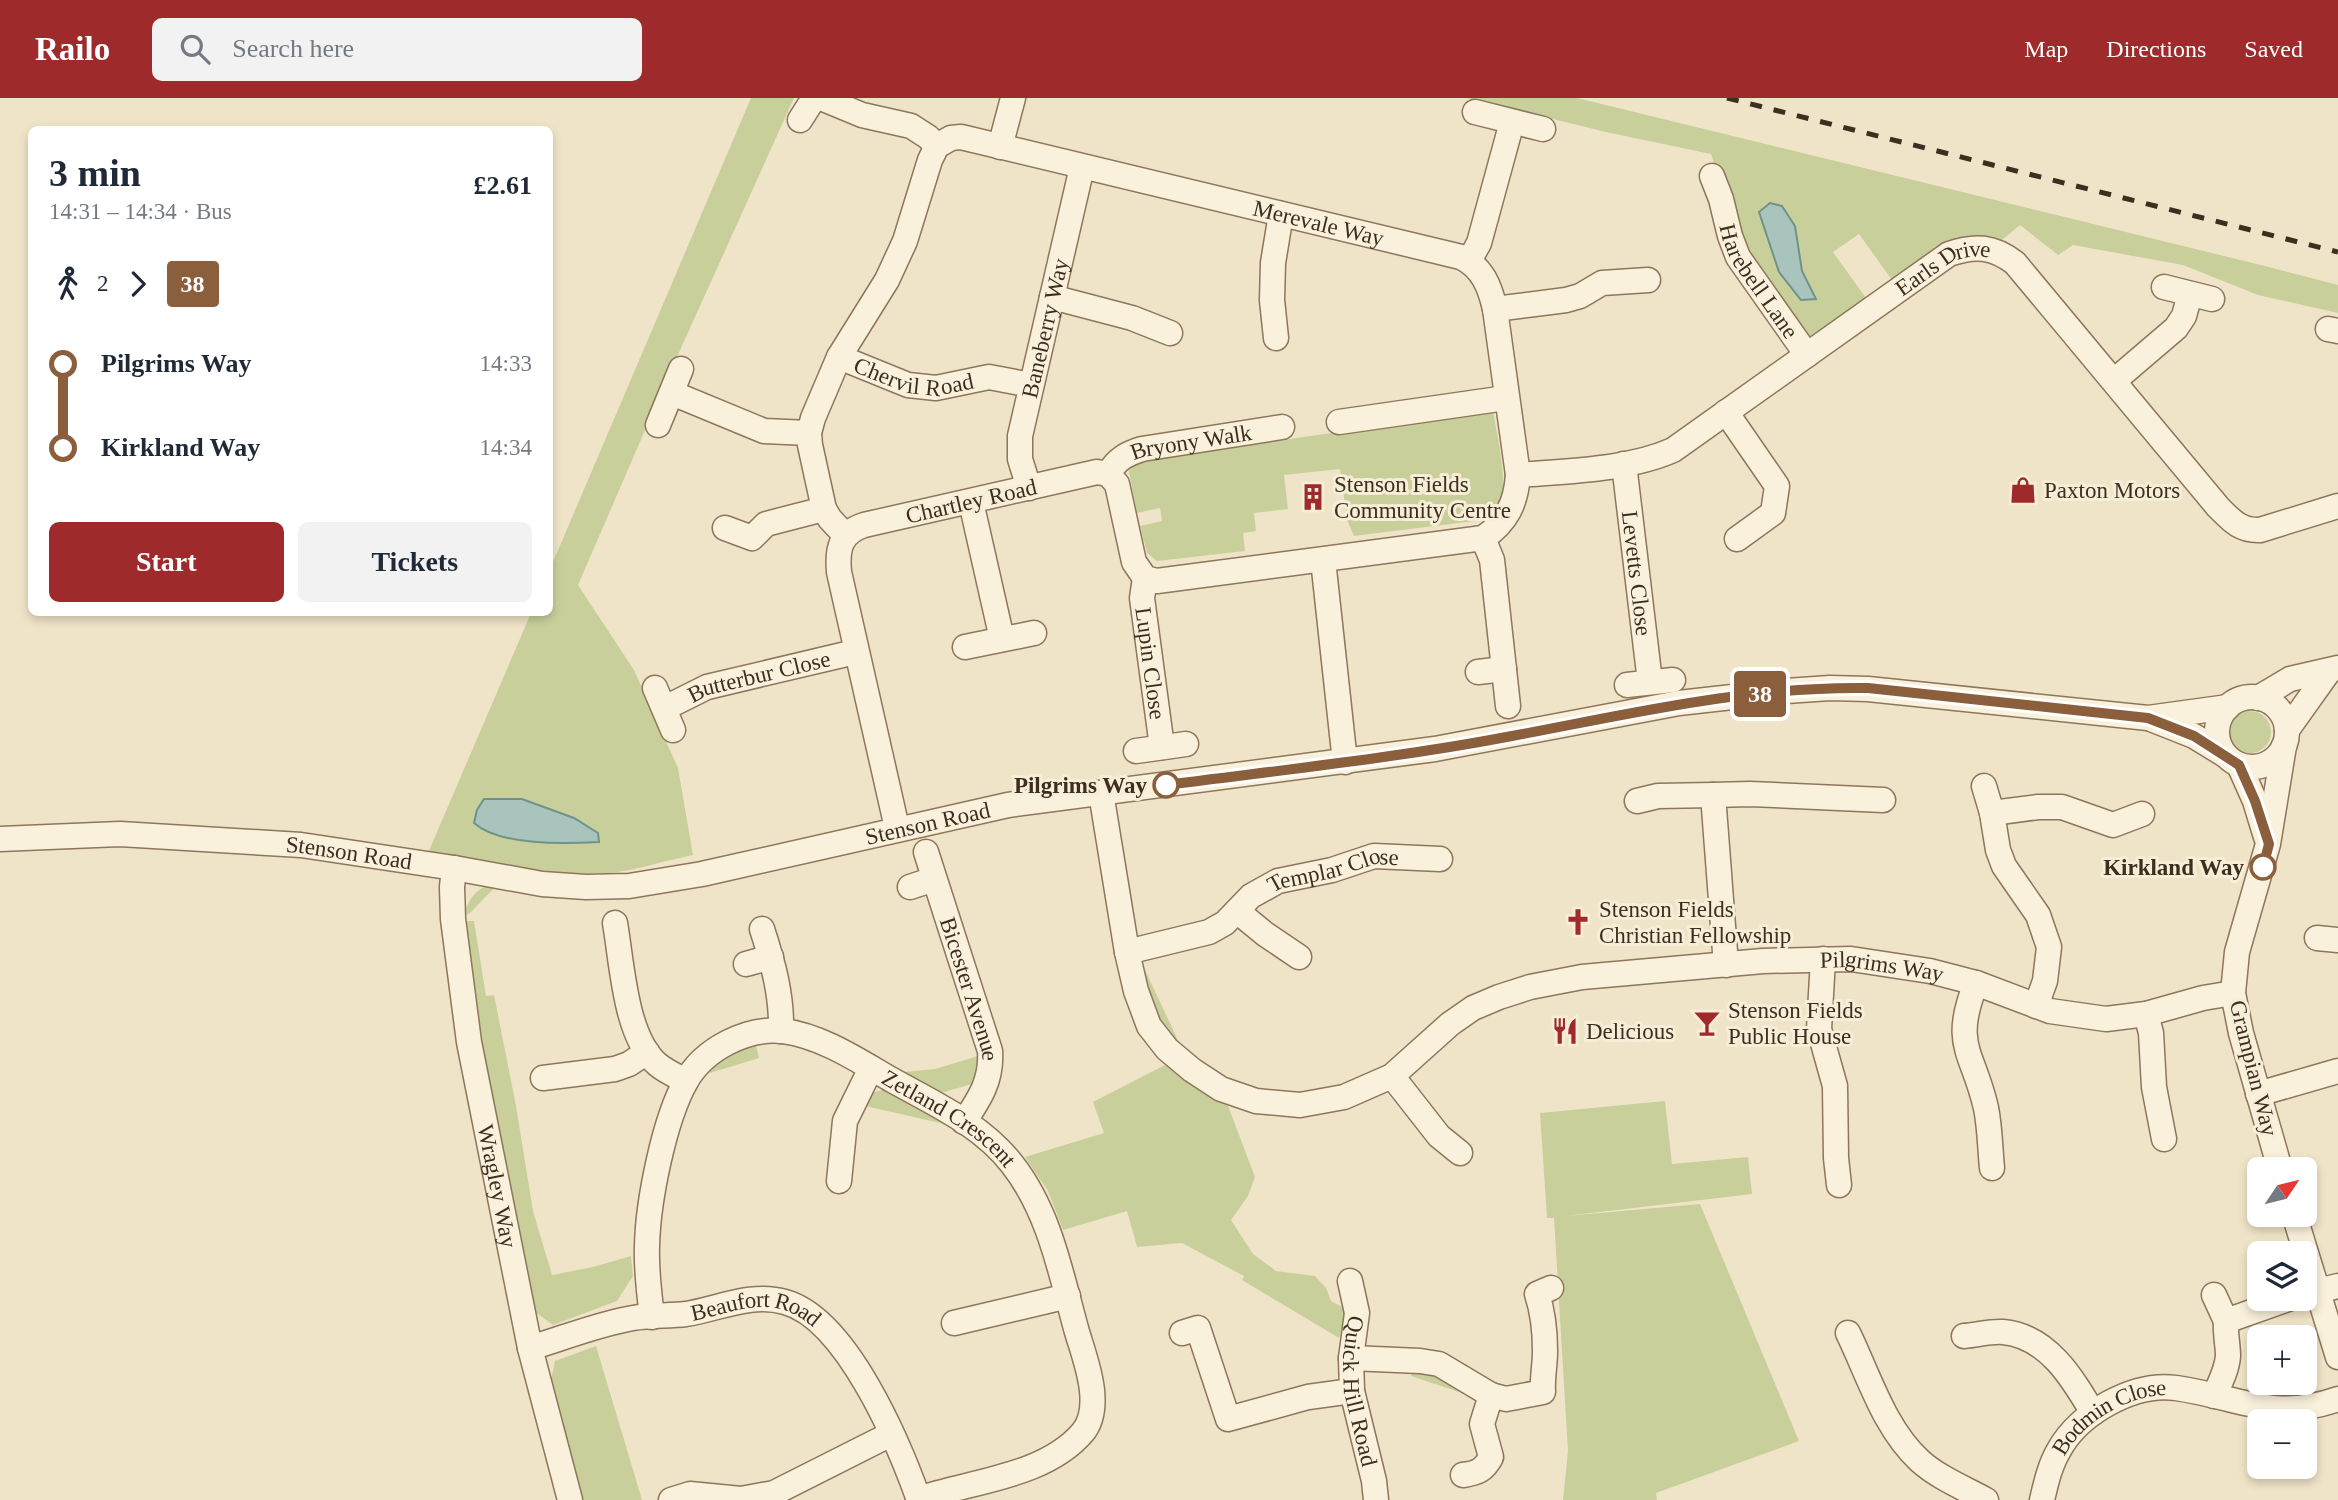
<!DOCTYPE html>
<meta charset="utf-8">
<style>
body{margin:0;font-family:"Times New Roman",serif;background:#f2f2f3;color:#1f2937;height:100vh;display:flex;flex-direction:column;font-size:26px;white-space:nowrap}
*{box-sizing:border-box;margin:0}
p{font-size:23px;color:#747a83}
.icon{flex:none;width:38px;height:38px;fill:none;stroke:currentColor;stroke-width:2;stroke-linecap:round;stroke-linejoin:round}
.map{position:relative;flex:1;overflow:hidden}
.drawer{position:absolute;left:28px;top:28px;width:525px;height:490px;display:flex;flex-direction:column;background:#fff;border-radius:10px;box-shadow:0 4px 10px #0003}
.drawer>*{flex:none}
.badge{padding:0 14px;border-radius:5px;font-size:24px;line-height:46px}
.needle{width:46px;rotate:55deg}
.tools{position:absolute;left:2247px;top:1059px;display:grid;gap:14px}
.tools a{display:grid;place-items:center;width:70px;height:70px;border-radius:10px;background:#fff;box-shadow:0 4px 10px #0003;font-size:35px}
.map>.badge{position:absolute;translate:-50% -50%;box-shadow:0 0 0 4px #fff}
.legs{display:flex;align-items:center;gap:10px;height:77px;padding:0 21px;font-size:23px}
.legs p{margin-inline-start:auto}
.headline{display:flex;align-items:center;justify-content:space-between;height:119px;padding:0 21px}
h1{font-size:38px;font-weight:800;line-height:52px}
.primary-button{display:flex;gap:14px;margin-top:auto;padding:14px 21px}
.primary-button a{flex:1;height:80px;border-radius:10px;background:#9e2a2b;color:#fff;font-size:28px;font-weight:800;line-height:80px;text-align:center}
.primary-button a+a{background:#f2f2f3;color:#1f2937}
ul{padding:0 21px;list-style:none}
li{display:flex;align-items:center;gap:24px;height:84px;font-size:26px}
li i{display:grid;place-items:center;width:10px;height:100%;margin:0 9px;background:currentColor}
li i::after{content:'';width:18px;height:18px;margin:-9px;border:5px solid;border-radius:50%;background:#fff}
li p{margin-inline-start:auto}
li:first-child i{background:linear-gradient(#0000 50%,currentColor 0)}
li:last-child i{background:linear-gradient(currentColor 50%,#0000 0)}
header{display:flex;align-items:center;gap:42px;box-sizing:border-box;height:98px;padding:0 35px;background:#9e2a2b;color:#fff}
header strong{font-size:33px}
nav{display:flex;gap:38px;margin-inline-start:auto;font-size:24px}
.search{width:490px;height:63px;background:#f2f2f3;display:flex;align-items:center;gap:18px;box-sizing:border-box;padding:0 24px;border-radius:10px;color:#747a83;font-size:26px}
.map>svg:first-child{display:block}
</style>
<header>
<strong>Railo</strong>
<div class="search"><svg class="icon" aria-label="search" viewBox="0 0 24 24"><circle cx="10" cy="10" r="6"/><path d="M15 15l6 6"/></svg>Search here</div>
<nav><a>Map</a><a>Directions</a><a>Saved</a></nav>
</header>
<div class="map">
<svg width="2338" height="1402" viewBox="0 0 2338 1402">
<rect width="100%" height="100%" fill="#f0e4c8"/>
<path fill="#c9cf9b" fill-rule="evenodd" d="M751,0H794L672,270L578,487L634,572L678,670L693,757C666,762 635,773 609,775C548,779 487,765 428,755L531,515L550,514V471Z
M1466,0H1577L2265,168L2338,187V215L2258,197L2183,167L2073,147L2058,157L2020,127L2001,143H1970L1897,189L1859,136L1833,154L1871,207L1810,252L1746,158L1711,56L1606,34ZM1782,108L1795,128L1802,173Z
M1493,312C1496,331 1508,384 1501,400C1497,409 1491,416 1483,422L1354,438L1347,422L1340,371L1284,377L1288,411L1254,415L1256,433L1243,435L1245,453L1157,463L1147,455L1140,428L1162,423L1160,410L1137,415L1127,364Z
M2229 634a21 21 0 1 1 42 0a21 21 0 1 1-42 0Z
M489,786L496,788L469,816L464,817C469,801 474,794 489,786Z
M462,823H474L486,898L494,897L516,1008L533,1113L552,1177L593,1169L631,1158L633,1178L617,1203L553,1227L535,1214L471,899Z
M1145,872L1184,955L1165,936L1144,888Z
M755,943L759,960L710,975L706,969Z
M978,958L975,985L941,995L904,974L935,971Z
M1165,967L1207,997L1228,1008L1255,1079L1248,1098L1231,1122L1253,1156L1276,1173L1315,1178L1326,1190L1331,1203L1342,1209L1346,1218L1339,1240L1242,1182L1244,1178L1182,1145L1137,1149L1127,1113L1063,1132L1048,1093L1025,1059L1104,1035L1093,1004Z
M883,992L896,993L962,1030L861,1007L871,995Z
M1665,1003L1672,1066L1748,1059L1752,1096L1566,1118L1700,1106L1799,1343L1656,1395L1657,1402H1563L1568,1353L1554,1120H1547L1540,1015Z
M596,1248L642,1402H582L551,1282L555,1263Z
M1414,1268L1439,1273L1480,1301L1411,1278Z"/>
<path fill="#a9c4bc" stroke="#6f938a" stroke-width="2" d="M1770,105L1782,108L1795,128L1802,173L1816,201L1801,202L1779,174L1759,114Z
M484,701H522L574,720L598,735L599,744C566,746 500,748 474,725L477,712Z"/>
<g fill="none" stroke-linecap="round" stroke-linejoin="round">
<defs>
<g id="minor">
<path d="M821,0L862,17L911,28L928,39L937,48"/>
<path d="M1475,14L1543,31"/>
<path d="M800,22L814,0"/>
<path d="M1000,49L1013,0"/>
<path id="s1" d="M1712,78L1721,101L1730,138L1738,159L1807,257"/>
<path d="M1469,163L1479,145L1512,24"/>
<path d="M2164,189L2212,201"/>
<path d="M1052,199L1132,220L1170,235"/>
<path d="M1495,211L1566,202L1580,198L1602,185L1648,182"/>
<path d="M2328,231L2338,233"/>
<path d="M1276,240L1272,202L1273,165L1281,116"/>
<path id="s2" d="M839,259L908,287L936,290L989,279L1031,287"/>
<path d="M2114,283L2176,230L2184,218L2190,196"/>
<path d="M672,295L764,333L809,335"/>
<path d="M1726,314L1777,388L1773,415L1737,441"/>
<path d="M1339,324L1506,300"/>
<path d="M658,327L681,271"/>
<path id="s3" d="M1624,366L1650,584"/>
<path id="s4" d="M1108,376C1117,361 1126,356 1142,351L1282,329"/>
<path id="s5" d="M1518,377C1567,373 1628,372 1673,352L1949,156C1975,147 1993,148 2015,165L2218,409C2231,422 2240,433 2260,432L2338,408"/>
<path id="s6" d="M1029,390L1020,361V338L1082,69"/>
<path d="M971,404L1002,541"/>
<path d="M725,430L752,440L766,426L824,411"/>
<path id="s7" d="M845,437L830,421L824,411L810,347L809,335L813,320L839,259L887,182L905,143L930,62L937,48L951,40L961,39L1461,159C1483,170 1490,189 1495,211L1518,377C1516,405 1507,424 1483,440L1157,483L1145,480L1134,464L1117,386L1108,376L1097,374L864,427C840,435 837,451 839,474L897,730"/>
<path d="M1483,440L1492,462L1508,608"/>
<path d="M1323,462L1345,664"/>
<path id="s8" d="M1145,480L1142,500L1162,649"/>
<path d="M965,549L1034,535"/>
<path d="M1478,574L1504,571"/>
<path d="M1627,587L1673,582"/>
<path d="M655,590L673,632"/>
<circle cx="2252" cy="634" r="35"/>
<path d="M2258,600L2290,581L2338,570"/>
<path id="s9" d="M665,610L707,589L855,554"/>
<path d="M2151,621L2194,638L2225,657"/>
<path d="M2287,632L2329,573"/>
<path d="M1136,653L1186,646"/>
<path d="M2239,667L2255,703L2266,739"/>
<path d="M1984,688L1992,715L1998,752L2004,768L2038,817L2049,849L2045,883L2036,908"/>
<path id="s10" d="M1101,695L1127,854L1136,893L1149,928L1167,951L1192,972L1221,991L1256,1003L1300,1007L1344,999L1392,978L1450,926L1473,910L1499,899L1530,889L1582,879L1763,863L1851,861L1930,873L1976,885L2050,913L2106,921L2146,916L2203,900L2233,895"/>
<path d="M1637,703L1658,698L1713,697"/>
<path d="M1992,715L2038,709H2062L2113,727L2142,716"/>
<path id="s11" d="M0,741L120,736L301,747L454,770L542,786L586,789L629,788L702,776L1008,707L1435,651L1679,605L1786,593L1830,590L1868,591L2148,620L2228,609"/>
<path id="s12" d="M926,754L990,953C992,982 980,1000 964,1024"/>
<path id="s13" d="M454,770L452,789L453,821L469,944L530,1250L570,1402"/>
<path d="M910,789L934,781"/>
<path d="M1237,813L1265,836L1299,859"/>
<path d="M615,825C622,865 625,938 657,966C665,973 676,978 686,983"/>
<path d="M762,831C773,865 782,897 781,933"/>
<path d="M2317,840L2338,842"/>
<path id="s14" d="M1127,854L1209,834L1225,825L1251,798L1278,783L1332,772L1374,758L1440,761"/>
<path d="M1823,861L1819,931L1835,988L1836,1060L1839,1087"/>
<path d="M746,866L771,859"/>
<path d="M1726,867L1713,697L1750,696L1883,702"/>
<path d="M1976,885C1951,948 1973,953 1986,1010C1990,1030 1990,1050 1992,1070"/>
<path d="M2146,916L2151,935L2154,989L2164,1041"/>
<path d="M1392,978L1439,1038L1460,1055"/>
<path d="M543,980L615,971L629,966L647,954"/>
<path d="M2258,996L2338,973"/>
<path d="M2280,1071L2241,935L2233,895L2237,854L2268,746L2284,648"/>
<path d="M839,1083L845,1023L871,970"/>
<path d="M2294,1116L2338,1259"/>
<path id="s15" d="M1350,1183L1357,1215L1351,1260L1352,1293L1374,1383L1376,1402"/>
<path d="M2318,1193L2338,1188"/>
<path d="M2214,1197L2226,1223"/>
<path id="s16" d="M652,1219C649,1195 646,1171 647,1148C648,1103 664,1022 686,983C704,951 747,929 783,933C822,938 859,963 892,982C935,1006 982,1027 1012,1066C1050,1114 1061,1177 1077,1234C1085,1261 1104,1308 1083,1334C1045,1379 971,1383 918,1401"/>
<path d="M954,1225L1068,1198"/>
<path d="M1182,1235L1198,1230L1228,1321L1308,1299L1352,1293"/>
<path d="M1848,1235C1869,1278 1884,1330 1920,1363C1939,1380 1964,1390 1986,1402"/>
<path d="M1964,1238C1977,1237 1991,1233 2003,1234C2048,1238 2073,1281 2093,1315"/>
<path id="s17" d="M530,1250C564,1240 598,1226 633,1220C650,1217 668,1218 686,1216C718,1211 752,1194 785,1204C847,1221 899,1346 919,1402"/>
<path d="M1351,1260L1420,1263L1439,1266L1491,1297L1506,1301L1543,1294C1542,1280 1545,1268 1545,1253C1545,1234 1543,1214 1537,1196L1551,1190"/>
<path d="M2214,1298C2220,1285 2227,1272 2228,1258C2228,1247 2225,1235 2226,1223L2288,1201"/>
<path d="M1463,1377C1478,1375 1484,1372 1491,1359L1482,1326L1491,1297"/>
<path d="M671,1402L690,1396L741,1401L774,1395L891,1336"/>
<path id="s18" d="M2042,1402C2046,1385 2050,1367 2059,1352C2079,1315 2134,1284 2176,1290C2240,1299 2271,1324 2338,1301"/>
</g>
</defs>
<use href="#minor" stroke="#8d765c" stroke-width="27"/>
<use href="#minor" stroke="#faf1dc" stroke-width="24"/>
<path stroke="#3d2e20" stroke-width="5" stroke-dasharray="12 12" stroke-linecap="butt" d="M1727,0L2338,154"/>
</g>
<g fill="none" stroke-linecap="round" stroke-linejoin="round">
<defs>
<path id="line-1" d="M1166,687C1281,672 1397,660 1512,638C1630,616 1747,588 1868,590L2148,620L2194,638L2239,667L2255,703L2269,746L2263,769"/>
</defs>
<use href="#line-1" stroke="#fff" stroke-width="16"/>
<use href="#line-1" stroke="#8b5e3c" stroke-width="10"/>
</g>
<defs>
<symbol id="shop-bare" viewBox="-9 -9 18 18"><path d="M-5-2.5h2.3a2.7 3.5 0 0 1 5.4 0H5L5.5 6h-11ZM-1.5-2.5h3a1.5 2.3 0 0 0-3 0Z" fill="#9e2a2b" stroke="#f7eed8" stroke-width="2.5" paint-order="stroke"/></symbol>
<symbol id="building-bare" viewBox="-9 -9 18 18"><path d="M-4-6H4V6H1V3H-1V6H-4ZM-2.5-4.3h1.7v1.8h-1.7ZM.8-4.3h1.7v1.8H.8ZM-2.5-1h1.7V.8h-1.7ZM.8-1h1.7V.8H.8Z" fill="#9e2a2b" stroke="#f7eed8" stroke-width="2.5" paint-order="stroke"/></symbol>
<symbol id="church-bare" viewBox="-9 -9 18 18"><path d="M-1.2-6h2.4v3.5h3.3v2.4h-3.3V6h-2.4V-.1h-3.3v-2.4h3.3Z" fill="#9e2a2b" stroke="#f7eed8" stroke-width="2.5" paint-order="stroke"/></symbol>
<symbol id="bar-bare" viewBox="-9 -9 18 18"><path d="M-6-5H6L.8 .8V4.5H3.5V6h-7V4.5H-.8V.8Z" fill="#9e2a2b" stroke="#f7eed8" stroke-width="2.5" paint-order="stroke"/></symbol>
<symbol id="restaurant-bare" viewBox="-9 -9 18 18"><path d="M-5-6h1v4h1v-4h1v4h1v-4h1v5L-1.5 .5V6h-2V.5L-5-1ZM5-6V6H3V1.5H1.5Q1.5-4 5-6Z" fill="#9e2a2b" stroke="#f7eed8" stroke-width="2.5" paint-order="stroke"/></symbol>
</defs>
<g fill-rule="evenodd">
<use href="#shop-bare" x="2004" y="373" width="38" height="38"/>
<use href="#building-bare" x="1294" y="380" width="38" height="38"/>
<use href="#church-bare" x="1559" y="805" width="38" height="38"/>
<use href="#bar-bare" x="1688" y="906" width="38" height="38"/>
<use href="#restaurant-bare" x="1546" y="914" width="38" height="38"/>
</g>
<g fill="#fff" stroke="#8b5e3c" stroke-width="3.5">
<circle cx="1166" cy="687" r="12"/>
<circle cx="2263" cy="769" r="12"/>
</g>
<g text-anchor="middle" stroke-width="6" stroke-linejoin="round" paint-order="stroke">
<g font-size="23" fill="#3d2e20" stroke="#f7eed8">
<text dy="8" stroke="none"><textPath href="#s7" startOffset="821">Merevale Way</textPath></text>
<text dy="8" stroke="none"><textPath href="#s5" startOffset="486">Earls Drive</textPath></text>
<text dy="8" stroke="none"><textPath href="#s1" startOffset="116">Harebell Lane</textPath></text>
<text dy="8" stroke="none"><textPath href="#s6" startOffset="164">Baneberry Way</textPath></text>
<text dy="8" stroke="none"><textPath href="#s2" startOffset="79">Chervil Road</textPath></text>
<text dy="8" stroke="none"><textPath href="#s4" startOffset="93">Bryony Walk</textPath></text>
<text transform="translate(971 403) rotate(-13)" y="8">Chartley Road</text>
<text dy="8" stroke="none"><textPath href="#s3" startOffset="110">Levetts Close</textPath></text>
<text dy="8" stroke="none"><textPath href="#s8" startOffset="86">Lupin Close</textPath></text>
<text dy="8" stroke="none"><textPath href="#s9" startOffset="100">Butterbur Close</textPath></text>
<text dy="8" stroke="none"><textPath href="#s11" startOffset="938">Stenson Road</textPath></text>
<text dy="8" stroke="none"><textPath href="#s11" startOffset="350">Stenson Road</textPath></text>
<text dy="8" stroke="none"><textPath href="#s14" startOffset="228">Templar Close</textPath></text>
<text dy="8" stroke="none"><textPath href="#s10" startOffset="1034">Pilgrims Way</textPath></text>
<text dy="8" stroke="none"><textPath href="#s12" startOffset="144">Bicester Avenue</textPath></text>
<text transform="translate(2254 970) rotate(76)" y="8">Grampian Way</text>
<text dy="8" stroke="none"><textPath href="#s16" startOffset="546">Zetland Crescent</textPath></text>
<text dy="8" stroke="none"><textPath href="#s13" startOffset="322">Wragley Way</textPath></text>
<text dy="8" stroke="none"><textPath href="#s17" startOffset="233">Beaufort Road</textPath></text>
<text dy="8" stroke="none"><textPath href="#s15" startOffset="112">Quick Hill Road</textPath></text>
<text dy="8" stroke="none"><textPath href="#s18" startOffset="116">Bodmin Close</textPath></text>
</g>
<g font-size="23" fill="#3d2e20" stroke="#f7eed8" text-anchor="start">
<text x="1334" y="394">Stenson Fields<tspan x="1334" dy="26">Community Centre</tspan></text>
<text x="2044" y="400">Paxton Motors</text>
<text x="1599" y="819">Stenson Fields<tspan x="1599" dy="26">Christian Fellowship</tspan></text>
<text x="1728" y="920">Stenson Fields<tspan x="1728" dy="26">Public House</tspan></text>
<text x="1586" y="941">Delicious</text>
</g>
<g font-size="23" font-weight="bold" fill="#3d2e20" stroke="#f7eed8" text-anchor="end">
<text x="1147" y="695">Pilgrims Way</text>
<text x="2244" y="777">Kirkland Way</text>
</g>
</g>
</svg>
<div class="tools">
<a><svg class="needle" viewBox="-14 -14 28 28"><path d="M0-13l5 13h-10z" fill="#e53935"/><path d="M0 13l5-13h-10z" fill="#747a83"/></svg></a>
<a><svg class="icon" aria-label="layers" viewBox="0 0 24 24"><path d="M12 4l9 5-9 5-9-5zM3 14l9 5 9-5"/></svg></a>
<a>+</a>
<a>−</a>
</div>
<b class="badge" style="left:1760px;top:596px;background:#8b5e3c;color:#fff">38</b>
<section class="drawer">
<div class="headline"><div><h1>3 min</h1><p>14:31 – 14:34 · Bus</p></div><b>£2.61</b></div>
<div class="legs"><svg class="icon" aria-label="walk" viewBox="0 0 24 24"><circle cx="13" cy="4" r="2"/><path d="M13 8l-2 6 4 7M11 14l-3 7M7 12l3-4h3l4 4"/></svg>2<svg class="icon" aria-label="forward" viewBox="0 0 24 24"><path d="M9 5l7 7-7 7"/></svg><b class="badge" style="background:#8b5e3c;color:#fff">38</b></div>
<ul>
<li><i style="color:#8b5e3c"></i><b>Pilgrims Way</b><p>14:33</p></li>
<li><i style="color:#8b5e3c"></i><b>Kirkland Way</b><p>14:34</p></li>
</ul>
<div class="primary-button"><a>Start</a><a>Tickets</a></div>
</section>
</div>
